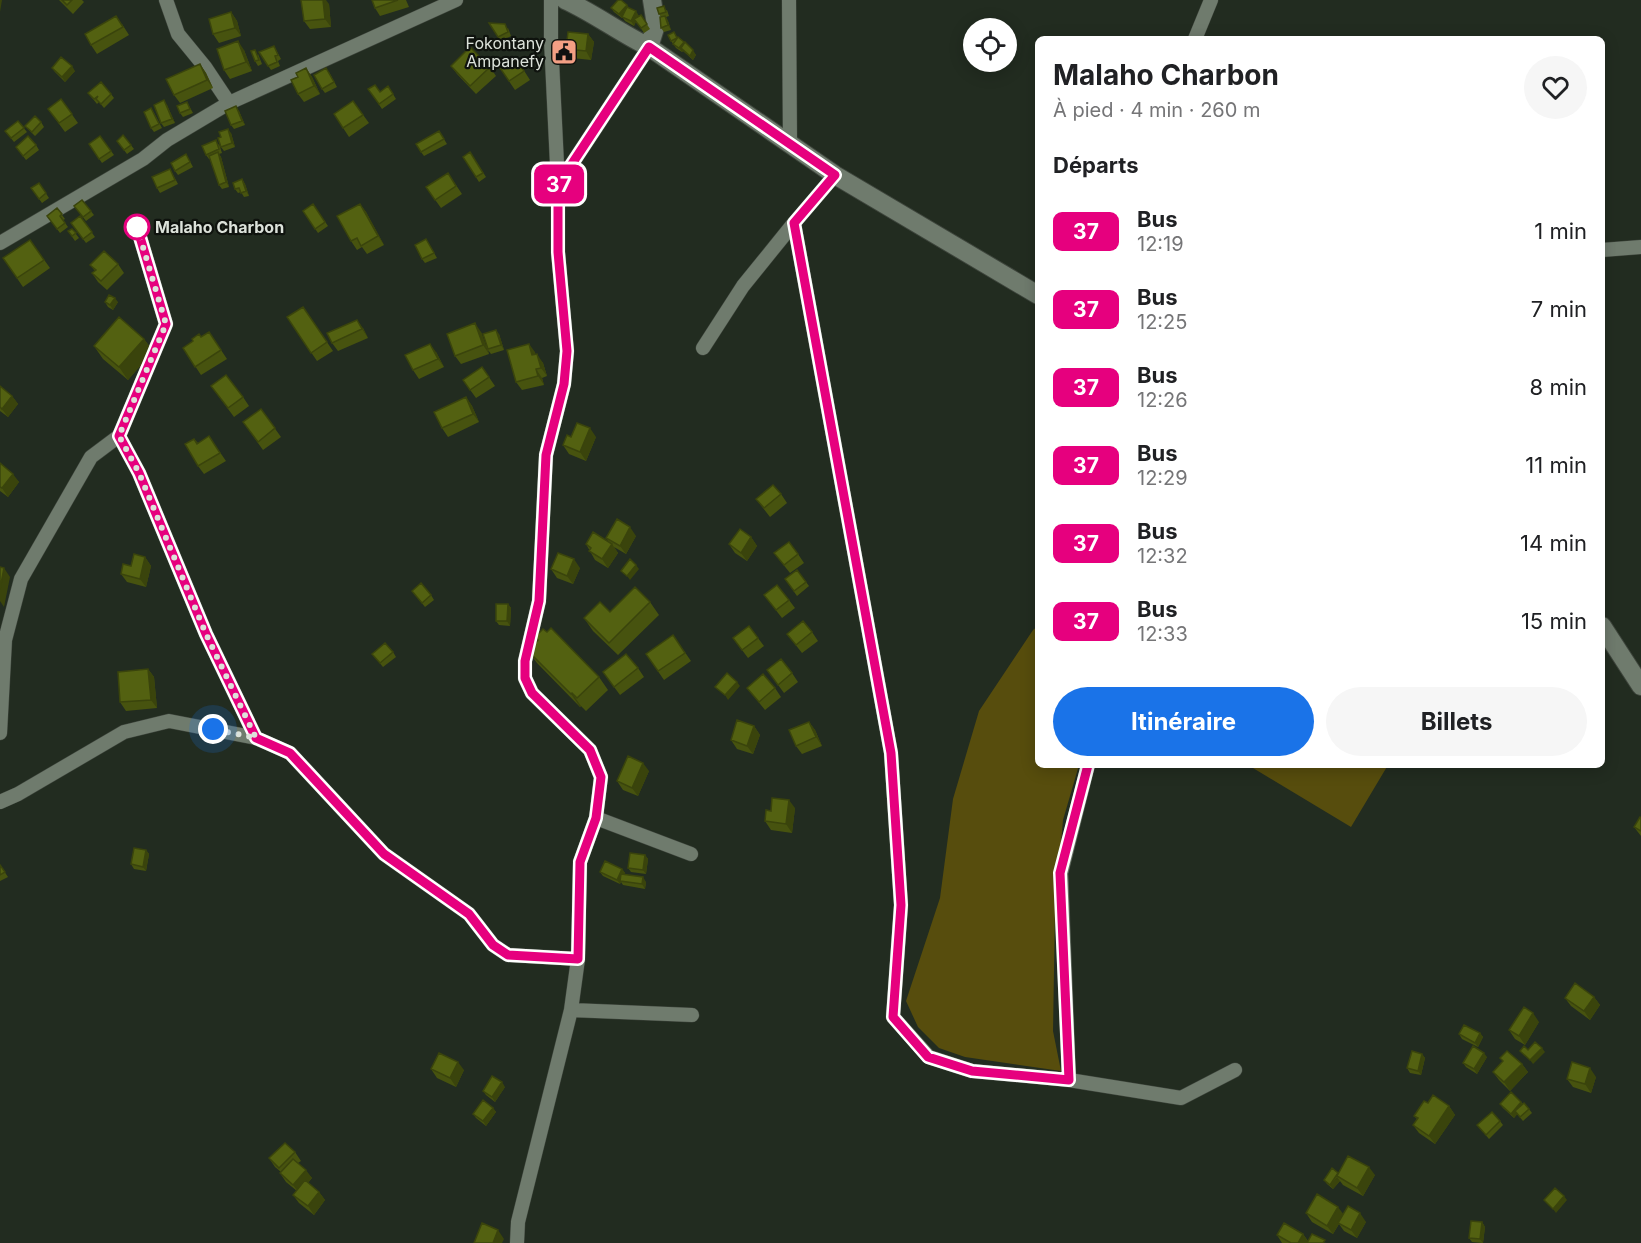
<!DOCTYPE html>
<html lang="fr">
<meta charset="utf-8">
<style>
body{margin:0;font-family:Inter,sans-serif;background:#f6f6f6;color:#202124;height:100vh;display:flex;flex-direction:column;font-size:22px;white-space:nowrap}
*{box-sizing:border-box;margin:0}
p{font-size:20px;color:#757577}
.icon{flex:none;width:33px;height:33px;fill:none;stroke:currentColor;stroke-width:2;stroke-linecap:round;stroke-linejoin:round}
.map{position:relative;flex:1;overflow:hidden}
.panel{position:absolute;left:1035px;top:36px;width:570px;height:732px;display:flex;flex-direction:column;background:#fff;border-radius:9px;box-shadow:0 3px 15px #0003}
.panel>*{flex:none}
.badge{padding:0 12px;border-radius:9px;font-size:21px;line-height:39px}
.tools{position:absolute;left:963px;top:18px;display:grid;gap:12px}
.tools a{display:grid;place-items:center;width:54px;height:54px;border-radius:50%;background:#fff;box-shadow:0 3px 15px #0003;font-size:30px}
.you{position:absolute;width:30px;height:30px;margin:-15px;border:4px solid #fff;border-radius:50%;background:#1a73e8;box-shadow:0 0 0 9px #1a73e833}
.map>.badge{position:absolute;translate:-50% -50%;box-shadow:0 0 0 3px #fff}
h2{padding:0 18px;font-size:22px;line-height:54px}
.round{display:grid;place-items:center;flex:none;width:63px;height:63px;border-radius:32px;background:#f6f6f6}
.headline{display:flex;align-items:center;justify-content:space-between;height:102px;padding:0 18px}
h1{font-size:28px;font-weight:700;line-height:45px}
.action{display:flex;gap:12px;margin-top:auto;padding:12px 18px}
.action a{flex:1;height:69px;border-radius:36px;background:#1a73e8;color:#fff;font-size:24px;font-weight:700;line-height:69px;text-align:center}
.action a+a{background:#f6f6f6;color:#202124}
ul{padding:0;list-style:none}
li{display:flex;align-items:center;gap:18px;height:78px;padding:0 18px}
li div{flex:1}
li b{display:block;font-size:22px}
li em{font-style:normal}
li .badge{min-width:66px;font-weight:700;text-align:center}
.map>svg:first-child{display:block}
</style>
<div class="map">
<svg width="1641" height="1243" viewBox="0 0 1641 1243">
<rect width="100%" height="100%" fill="#222c20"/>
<path fill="#574d0d" d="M1038,626V765H1079L1063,820L1055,911L1053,1031L1061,1071L965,1057L939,1048L918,1027L906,1001L940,898L953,799L979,711L1033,630Z
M1248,765H1388L1351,827Z"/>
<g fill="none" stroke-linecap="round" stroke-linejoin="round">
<defs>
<path id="street" d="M166,0L178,34L205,67L229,103
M789,0L790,143
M1195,39L1211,0
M835,175L794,223L891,753L901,905L893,1017L929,1057L972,1071L1069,1080L1181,1098L1235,1070
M558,185L649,47
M137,227L166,324L119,436L139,473L206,634L256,738L290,753L384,854L469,914L493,945L508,955L578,959
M0,243L143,159L167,140L229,103L456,0
M1602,250L1641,247
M703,348L743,286L794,223
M0,733L5,640L21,579L91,457L119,436
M0,802L18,794L124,732L169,721L256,738
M596,818L691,854
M571,1010L692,1015
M1069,1080L1061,873L1088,765
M517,1243L518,1222L571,1010L578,959L580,862L596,818L601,777L590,750L532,693L525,678V661L539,601L546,455L564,384L567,351L558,252V185L551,40V0"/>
<path id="secondary" d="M565,0C594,13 620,33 649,47L835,175L1038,295
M649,47L656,25L652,0
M1602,626L1641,686"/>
</defs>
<use href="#street" stroke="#3e453c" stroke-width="15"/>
<use href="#secondary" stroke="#3e453c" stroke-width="20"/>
<use href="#street" stroke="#6f7b6d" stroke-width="14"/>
<use href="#secondary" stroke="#6f7b6d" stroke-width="18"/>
</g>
<path fill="#47530f" d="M59,0H82L84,2L73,14Z
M372,0H406L409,7L380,16L375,8Z
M329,4L331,27L310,29L304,21Z
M611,8H629L639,16L641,15L650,29L644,33L636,21L634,26L625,21L623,18H622L614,12Z
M667,10L669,16L666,17L668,21L671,30L664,32L661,28V17L659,14Z
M231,12L237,21L241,36L219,43L213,34Z
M122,24L129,35L97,54L91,45Z
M508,28L511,36L501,42L498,37Z
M588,34L594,42L591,60L572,58L566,49Z
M678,37L684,42L696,55L693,60L683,51L682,52L676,48L671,41Z
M274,46L281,59L278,61L280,66L271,70L259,52Z
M244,50L252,71L230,79L224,70Z
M258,54L262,64L258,66L255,61Z
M516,58L530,80L515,90L500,68Z
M200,64L206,73L213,88L180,103L174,95Z
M451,66L490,67L496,76L476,94L457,74Z
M52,68L75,71L65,82L55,72Z
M306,68L312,77L320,94L304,102L298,94V77Z
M329,72L337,87L325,93L322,89Z
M388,86L396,99L382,109L368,89L380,92Z
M88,93L111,94L114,98L104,108L99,102L97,104Z
M61,99L78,123L65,132L48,109Z
M353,101L369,123L349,137L334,114Z
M187,102L193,113L183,117L180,113Z
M167,105L175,123L164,127L161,123Z
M239,111L245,125L234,129L231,125Z
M154,113L162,128L154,132L151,128Z
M18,121L27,132L14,142L5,131Z
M41,122L44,127L35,136L25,126Z
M439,131L447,144L424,156L421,152Z
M231,133L235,147L224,151L221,147Z
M123,135L134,149L127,154L117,141Z
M100,136L114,155L102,163L89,144Z
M219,144L222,153L219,154L221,157L229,187L222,189L219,185L210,159H209L206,155Z
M36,145L39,150L26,160L16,147Z
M470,152L486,177L479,182L463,157Z
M186,154L193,167L178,175L175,171Z
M170,169L178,184L160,193L157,188Z
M448,173L462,194L441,208L426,187Z
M242,179L245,184L249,196L244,197L241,192L238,193L235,189Z
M39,183L49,198L42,203L31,188Z
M82,200L94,215L86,221L74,206Z
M313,204L328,226L318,233L303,211Z
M360,204L366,212L384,245L367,254L362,247L357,250L351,241Z
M57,208L65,219L63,220L68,227L60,233L47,216Z
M80,216L95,237L86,243L71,223Z
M72,229L79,238L75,241L68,231Z
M426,239L437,258L425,263L422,259Z
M30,240L50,268L23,287L3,258Z
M118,264L124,273L107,290L98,282L92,273L95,271L90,265Z
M105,302H118L113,310L108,307Z
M303,307L333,351L317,361L287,317Z
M363,328L368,338L338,351L332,343Z
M209,332L227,359L201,375L183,348Z
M481,332L486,346L499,334L504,350L491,354L488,350L489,354L461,364L455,356Z
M144,339L153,351L128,380L103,359L94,346Z
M436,352L444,367L419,379L413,370Z
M535,352V355L543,363L547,376L542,378L544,385L522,390L516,382Z
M482,367L495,386L476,398L463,380Z
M0,386L12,396L18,404L8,417L0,411Z
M211,386L243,397L249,406L234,417Z
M466,397L472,406L479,422L448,437L442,428Z
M261,409L281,437L263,450L243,422Z
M571,437H596L586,461L569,454L563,445Z
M194,439L198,443L215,445L226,461L204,474L198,466Z
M0,463L19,482L8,497L0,491Z
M781,494L787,503L770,517L756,499Z
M636,536L626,554L614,547L618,553L608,568L595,560L586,544L610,543L606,538Z
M751,537L757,546L747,561L735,553L729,544Z
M774,553L798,554L804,563L790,573Z
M145,557L151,566L146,587L127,582L121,574L131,566Z
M580,568L573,584L557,578L551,569Z
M797,570L809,586L797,596L785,579Z
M412,591L431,595L434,600L425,607Z
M764,595L789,600L795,608L782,618Z
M650,602L659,615L618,655L593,631L584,618Z
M508,604L511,608L510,626L499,625L496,621Z
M749,626L764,646L748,658L733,638Z
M547,632L599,677L608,690L586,711L581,706L580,707L537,663L528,651L538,641L535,637Z
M812,632L818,641L802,653L787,634Z
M673,635L691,661L664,680L646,654Z
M393,652L396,657L383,667L372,654Z
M638,668L644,677L620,695L603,672Z
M148,669L154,677L157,708L126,711L120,702Z
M767,670L792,673L798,682L784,693Z
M747,688H775L781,697L765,710Z
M809,722L815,730L822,746L802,754L796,746Z
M754,726L760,735L753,754L737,749L731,740Z
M649,771L638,796L623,790L617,781Z
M795,808L792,833L771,830L765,821Z
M1641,818V836L1634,827Z
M146,850L149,854L146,871L134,869L131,864Z
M645,855L648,859L646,874L631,872L628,868Z
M0,865L8,877L0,881Z
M622,869L625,873L624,874L646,882L645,889L623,885L621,882L620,884L603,876L600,872Z
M1594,997L1600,1005L1590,1020L1571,1006L1565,998Z
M1539,1022L1525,1045L1515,1039L1509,1030Z
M1480,1033L1483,1037L1478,1047L1462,1039L1459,1034Z
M1422,1054L1425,1058L1421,1075L1410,1073L1407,1068Z
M1487,1057L1477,1074L1466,1067L1463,1063Z
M1500,1058L1522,1064L1528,1072L1510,1091L1499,1080L1493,1072L1503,1061Z
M431,1069L464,1070L456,1087L437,1078Z
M1596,1077L1591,1093L1573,1087L1567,1079Z
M505,1087L495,1102L486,1095L483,1091Z
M1521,1102L1529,1109L1532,1113L1523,1121L1517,1114L1514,1118L1503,1108L1500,1104Z
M1428,1103L1449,1106L1455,1115L1435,1144L1419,1133L1413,1125L1417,1119L1414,1116Z
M493,1108L496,1112L486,1126L476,1118L473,1114Z
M1500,1121L1503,1125L1489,1139L1477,1125Z
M295,1152L301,1161L298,1163L312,1178L308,1183L319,1192L325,1200L314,1215L299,1203L293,1195L297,1191L286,1182L280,1173L281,1172L275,1167L269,1158Z
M1338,1173L1375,1175L1363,1196L1343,1185L1340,1181L1333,1189L1327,1184L1324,1180Z
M1306,1213L1343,1214L1366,1222L1357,1238L1344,1231L1339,1224L1333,1234L1312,1222Z
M1482,1222L1485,1227L1483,1243L1472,1242L1469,1238Z
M1303,1234L1308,1241L1327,1243H1282L1277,1235Z"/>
<path fill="#3a440c" d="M0,0H2L0,12Z
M323,0H326L329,4L331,27L325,19Z
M627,5L630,9L622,18L619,14Z
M636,11L639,16L634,26L631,21Z
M231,12L237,21L241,36L235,28Z
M665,16L668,21L671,30L668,25Z
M588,34L594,42L591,60L586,51Z
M238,41L244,50L252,71L246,62Z
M684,42L687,46L681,48L683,51L682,52L679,48Z
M693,50L696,55L693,60L690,56Z
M200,64L206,73L213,88L207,80Z
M72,66L75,71L65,82L62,77Z
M306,68L312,77L320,94L314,86Z
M164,100L167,105L175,123L172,119Z
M236,106L239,111L245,125L242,121Z
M228,129L231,133L235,147L232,143Z
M218,152L221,157L229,187L226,182Z
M242,179L245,184L249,196L246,191Z
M360,204L366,212L384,245L378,236Z
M115,298L118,302L113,310L110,305Z
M357,320L363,328L368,338L362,329Z
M475,323L481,332L489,354L483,345Z
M496,330L499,334L504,350L501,345Z
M144,339L153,351L128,380L119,367Z
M430,344L436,352L444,367L438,359Z
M529,344L535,352L538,364L532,355Z
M537,354L543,363L547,376L541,368Z
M536,369L542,378L544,385L538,376Z
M12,396L18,404L8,417L2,409Z
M466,397L472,406L479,422L473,414Z
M590,428L596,437L586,461L580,452Z
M13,474L19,482L8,497L2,488Z
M630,527L636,536L626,554L620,546Z
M751,537L757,546L747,561L741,553Z
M612,544L618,553L608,568L602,559Z
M145,557L151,566L146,587L140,579Z
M574,559L580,568L573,584L567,576Z
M636,565L639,569L630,580L627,576Z
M4,568L10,577L4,607L0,601V589Z
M508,604L511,608L510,626L507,621Z
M148,669L154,677L157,708L151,700Z
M737,682L740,686L728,700L725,695Z
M572,693L581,706L580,707L571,694Z
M809,722L815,730L822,746L816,737Z
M754,726L760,735L753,754L747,746Z
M643,763L649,771L638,796L632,788Z
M789,800L795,808L792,833L786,824Z
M146,850L149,854L146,871L143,867Z
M645,855L648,859L646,874L643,870Z
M622,869L625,873L620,884L617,880Z
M643,877L646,882L645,889L642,884Z
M1594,997L1600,1005L1590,1020L1584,1011Z
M1533,1013L1539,1022L1525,1045L1519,1036Z
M1480,1033L1483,1037L1478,1047L1475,1043Z
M1542,1048L1545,1052L1533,1064L1530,1060Z
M1484,1053L1487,1057L1477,1074L1474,1069Z
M1422,1054L1425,1058L1421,1075L1418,1071Z
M458,1062L464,1070L456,1087L450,1078Z
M1522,1064L1528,1072L1510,1091L1504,1082Z
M1590,1068L1596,1077L1591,1093L1585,1084Z
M502,1082L505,1087L495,1102L492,1097Z
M1521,1102L1524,1107L1514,1118L1511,1114Z
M1449,1106L1455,1115L1435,1144L1429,1136Z
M493,1108L496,1112L486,1126L483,1121Z
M1369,1167L1375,1175L1363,1196L1357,1188Z
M306,1170L312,1178L299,1193L293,1185Z
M1337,1177L1340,1181L1333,1189L1330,1185Z
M319,1192L325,1200L314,1215L308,1206Z
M1564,1196L1567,1200L1556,1213L1553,1209Z
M1338,1207L1344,1215L1333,1234L1327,1226Z
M1360,1213L1366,1222L1357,1238L1351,1230Z
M1482,1222L1485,1227L1483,1243L1480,1239Z
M498,1230L504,1239L502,1243H493Z
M1303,1234L1309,1243H1298Z"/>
<path fill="#536111" stroke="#3a440c" stroke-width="1.5" d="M62,0H72L67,5Z
M301,0H323L325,19L304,21Z
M372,0H398L375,8Z
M618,0H621L627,5L619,14L611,8Z
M664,6L666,12L659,14L657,8Z
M627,7L636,11L631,21L622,17Z
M231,12L235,28L213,34L209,19Z
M641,15L647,24L641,28L634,19Z
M116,16L123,27L91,45L85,34Z
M665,16L668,25L661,28L660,17Z
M489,23L505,24L508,32L498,37Z
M568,32L588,34L586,51L566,49Z
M674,32L677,38L671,41L668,35Z
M678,37L684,42L679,48L673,44Z
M238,41L246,62L224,70L217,49Z
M685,42L693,50L690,56L681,48Z
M274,46L278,55L275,56L277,62L268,66L259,52Z
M470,47L490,67L470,86L451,66Z
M255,50L259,60L255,61L251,51Z
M61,57L72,66L62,77L52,68Z
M516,58L524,71L509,81L500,68Z
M200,64L207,80L174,95L166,79Z
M306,68L314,86L298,94L291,80L298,77L296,73Z
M326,68L334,82L322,89L314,75Z
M101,82L111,94L101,104L96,99L98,96L94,99L88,93Z
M375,85L380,92L388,86L393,94L379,104L368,89Z
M61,99L72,114L59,123L48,109Z
M164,100L172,119L161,123L154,105Z
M353,101L363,115L343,128L334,114Z
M187,102L190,109L180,113L177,106Z
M236,106L242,121L231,125L225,111Z
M151,108L159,124L151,128L144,112Z
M35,116L41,122L32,132L25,126Z
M18,121L24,128L11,138L5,131Z
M228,129L232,143L221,147L218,138L221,137L219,132Z
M439,131L444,139L421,152L416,144Z
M123,135L131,145L124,150L117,141Z
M28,136L36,145L23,156L16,147Z
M100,136L111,151L99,159L89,144Z
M216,140L219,149L206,155L202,146Z
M218,152L226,182L219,185L209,156Z
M470,152L483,173L476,177L463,157Z
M186,154L190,162L175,171L171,163Z
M170,169L175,180L157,188L152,177Z
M448,173L456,186L435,200L426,187Z
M242,179L246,191L241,193L239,188L235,189L233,183Z
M39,183L46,193L39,199L31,188Z
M82,200L91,211L83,217L74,206Z
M313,204L325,222L315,229L303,211Z
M360,204L378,236L361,246L357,238L351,241L337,216Z
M57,208L62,214L60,216L65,223L57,229L47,216Z
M80,216L92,232L83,239L71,223Z
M72,229L76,233L72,236L68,231Z
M426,239L434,253L422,259L415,245Z
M30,240L44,260L17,278L3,258Z
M104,251L118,264L101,281L92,273L96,270L90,265Z
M109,295L115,298L110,305L105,302Z
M303,307L327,342L311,353L287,317Z
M119,317L144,339L119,367L94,346Z
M357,320L362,329L332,343L327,333Z
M475,323L483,345L455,356L447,334Z
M496,330L501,345L488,349L483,334Z
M209,332L221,350L195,367L183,348L193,341L192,339L199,334L201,337Z
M430,344L438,359L413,370L405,355Z
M529,344L532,355L537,354L541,368L536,369L538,376L516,382L507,350Z
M482,367L489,377L470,390L463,380Z
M226,375L243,397L228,408L211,386Z
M0,386L12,396L2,409L0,407Z
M466,397L473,414L442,428L434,412Z
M261,409L275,428L258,442L243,422Z
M577,423L590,428L580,452L563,445L567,435L571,437Z
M209,436L220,453L198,466L185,444L194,439L197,444Z
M0,463L13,474L2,488L0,487Z
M773,485L781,494L764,508L756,499Z
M617,519L630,527L620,546L606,538Z
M740,529L751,537L741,553L729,544Z
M593,532L612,544L602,559L589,551L591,548L586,544Z
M789,542L798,554L784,565L774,553Z
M558,553L574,559L567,576L551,569Z
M134,554L145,557L140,579L121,574L123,564L131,566Z
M630,559L636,565L627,576L621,571Z
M0,567L4,568L0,589Z
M797,570L806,582L794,591L785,579Z
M421,583L431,595L422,603L412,591Z
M777,585L789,600L776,610L764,595Z
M635,587L650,602L609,643L584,618L600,602L610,612Z
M496,604H508L507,621H496Z
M803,621L812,632L796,645L787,634Z
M749,626L758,638L742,650L733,638Z
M551,628L599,677L577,698L572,693L571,694L528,651L538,640L535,637L543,629L547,632Z
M673,635L685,653L658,671L646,654Z
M385,643L393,652L380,663L372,654Z
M626,654L638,668L614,687L603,672Z
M781,659L792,673L778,685L767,670Z
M148,669L151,700L120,702L118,672Z
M727,673L737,682L725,695L715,687Z
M763,674L775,688L759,702L747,688Z
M737,720L754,726L747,746L731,740Z
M809,722L816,737L796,746L789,730Z
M628,756L643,763L632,788L617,781Z
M772,798L789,800L786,824L765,821L766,810L771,811Z
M1640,817L1641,818V831L1634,827Z
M134,848L146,850L143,867L131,864Z
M630,853L645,855L643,870L628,868Z
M605,861L622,869L617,880L600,872Z
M0,865L5,872L0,875Z
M621,874L643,877L642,884L620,881Z
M1575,983L1594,997L1584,1011L1565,998Z
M1524,1007L1533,1013L1519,1036L1509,1030Z
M1464,1025L1480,1033L1475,1043L1459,1034Z
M1535,1042L1542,1048L1530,1060L1520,1051L1524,1046L1528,1050Z
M1473,1046L1484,1053L1474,1069L1463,1063Z
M1412,1051L1422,1054L1418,1071L1407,1068Z
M1507,1051L1522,1064L1504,1082L1493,1072L1503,1061L1500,1058Z
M439,1053L458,1062L450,1078L431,1069Z
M1572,1062L1590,1068L1585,1084L1567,1079Z
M492,1076L502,1082L492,1097L483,1091Z
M1511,1092L1521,1102L1511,1114L1500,1104Z
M1433,1095L1449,1106L1429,1136L1413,1125L1418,1118L1414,1116L1424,1101L1428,1103Z
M483,1100L493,1108L483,1121L473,1114Z
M1524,1103L1529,1109L1520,1117L1515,1111Z
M1492,1112L1500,1121L1486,1135L1477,1125Z
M285,1143L295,1152L279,1168L269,1158Z
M1348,1156L1369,1167L1357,1188L1337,1176Z
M293,1159L306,1170L293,1185L280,1173Z
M1332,1168L1338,1173L1330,1185L1324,1180Z
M305,1180L319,1192L308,1206L293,1195Z
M1555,1188L1564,1196L1553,1209L1544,1200Z
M1317,1194L1338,1207L1327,1226L1306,1213Z
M1348,1206L1360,1213L1351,1230L1338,1223Z
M1471,1221L1482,1222L1480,1239L1469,1238Z
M482,1223L498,1230L493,1243H474Z
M1284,1223L1303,1234L1298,1243H1291L1277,1235Z
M1312,1234L1325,1240L1323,1243H1307Z"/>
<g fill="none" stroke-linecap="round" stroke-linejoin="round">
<defs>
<path id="line" d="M137,227L166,324L119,436L139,473L206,634L256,738L290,753L384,854L469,914L493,945L508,955L578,959L580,862L596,818L601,777L590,750L532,693L525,678V661L539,601L546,455L564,384L567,351L558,252V185L649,47L835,175L794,223L891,753L901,905L893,1017L928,1057L972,1071L1069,1080L1060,873L1088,765"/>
</defs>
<use href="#line" stroke="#fff" stroke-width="14"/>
<use href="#line" stroke="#e6007e" stroke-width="9"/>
<path stroke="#dce2da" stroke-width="6" stroke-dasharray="0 10.8" d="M137,227L166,324L119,436L139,473L206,634L256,738L213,729"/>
</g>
<defs>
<symbol id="civic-square" viewBox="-11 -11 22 22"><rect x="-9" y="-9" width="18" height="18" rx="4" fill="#f39f84" stroke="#0f130e"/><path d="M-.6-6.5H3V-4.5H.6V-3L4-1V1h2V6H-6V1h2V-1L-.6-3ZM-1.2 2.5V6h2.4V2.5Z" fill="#111"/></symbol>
</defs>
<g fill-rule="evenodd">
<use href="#civic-square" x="549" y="37" width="30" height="30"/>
</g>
<circle fill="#fff" stroke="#e6007e" stroke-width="3" cx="137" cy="227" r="12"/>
<g text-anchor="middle" stroke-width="4.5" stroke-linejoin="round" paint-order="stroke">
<g font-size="16" fill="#dce2da" stroke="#0f130e" text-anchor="end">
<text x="544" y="49">Fokontany<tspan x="544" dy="18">Ampanefy</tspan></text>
</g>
<g font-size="16" font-weight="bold" fill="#dce2da" stroke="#0f130e" text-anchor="start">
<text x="155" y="233">Malaho Charbon</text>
</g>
</g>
</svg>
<div class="tools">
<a><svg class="icon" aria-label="locate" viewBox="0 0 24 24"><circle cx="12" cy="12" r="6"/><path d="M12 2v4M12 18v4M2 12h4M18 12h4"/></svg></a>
</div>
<div class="you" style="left:213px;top:729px"></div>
<b class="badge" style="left:559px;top:184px;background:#e6007e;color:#fff">37</b>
<section class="panel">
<div class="headline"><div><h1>Malaho Charbon</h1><p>À pied · 4 min · 260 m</p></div><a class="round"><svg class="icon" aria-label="heart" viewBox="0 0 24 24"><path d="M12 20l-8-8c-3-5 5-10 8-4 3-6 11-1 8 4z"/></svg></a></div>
<h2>Départs</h2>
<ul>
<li><span class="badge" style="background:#e6007e;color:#fff">37</span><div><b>Bus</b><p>12:19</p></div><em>1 min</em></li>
<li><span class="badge" style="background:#e6007e;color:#fff">37</span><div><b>Bus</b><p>12:25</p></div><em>7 min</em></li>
<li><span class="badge" style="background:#e6007e;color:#fff">37</span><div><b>Bus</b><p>12:26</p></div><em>8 min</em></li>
<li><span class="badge" style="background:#e6007e;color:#fff">37</span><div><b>Bus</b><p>12:29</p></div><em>11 min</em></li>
<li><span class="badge" style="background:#e6007e;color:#fff">37</span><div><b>Bus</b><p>12:32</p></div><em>14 min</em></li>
<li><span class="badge" style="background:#e6007e;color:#fff">37</span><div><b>Bus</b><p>12:33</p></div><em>15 min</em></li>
</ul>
<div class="action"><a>Itinéraire</a><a>Billets</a></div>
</section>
</div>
